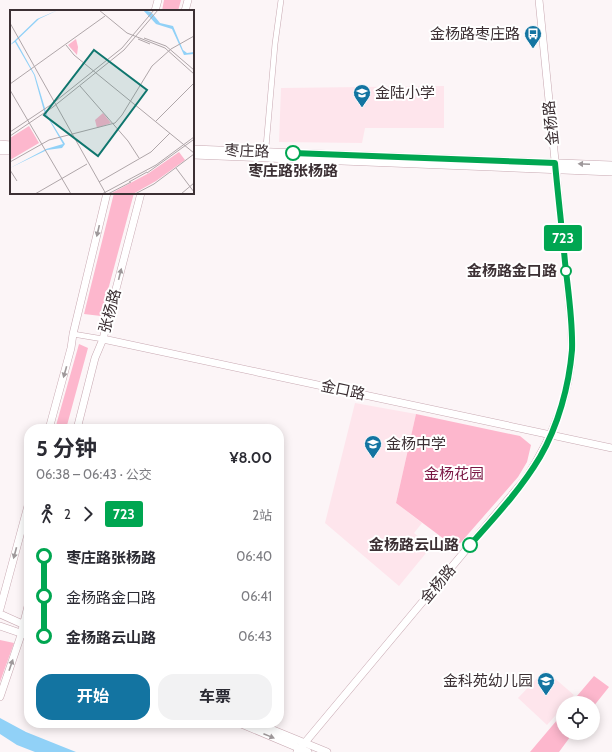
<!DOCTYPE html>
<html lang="zh">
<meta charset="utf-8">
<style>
body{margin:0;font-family:Cabin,"Noto Sans SC",sans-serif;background:#f2f2f3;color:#2b2b33;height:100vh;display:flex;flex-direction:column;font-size:15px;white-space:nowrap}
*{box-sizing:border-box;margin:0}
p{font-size:13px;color:#7c7c81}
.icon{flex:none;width:22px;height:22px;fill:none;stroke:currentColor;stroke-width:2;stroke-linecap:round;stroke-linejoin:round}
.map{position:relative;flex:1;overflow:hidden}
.side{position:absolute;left:24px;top:424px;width:260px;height:304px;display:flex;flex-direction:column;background:#fff;border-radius:16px;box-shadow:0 2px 10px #0003}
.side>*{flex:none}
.badge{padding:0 8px;border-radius:3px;font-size:14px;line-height:26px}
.buttons{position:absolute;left:556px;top:696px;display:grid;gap:8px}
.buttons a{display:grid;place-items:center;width:44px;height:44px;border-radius:50%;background:#fff;box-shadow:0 2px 10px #0003;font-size:20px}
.map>.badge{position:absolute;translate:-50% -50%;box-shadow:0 0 0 2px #fff}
.legs{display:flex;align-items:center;gap:6px;height:44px;padding:0 12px;font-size:13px}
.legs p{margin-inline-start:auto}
.summary{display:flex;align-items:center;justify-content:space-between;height:68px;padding:0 12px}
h1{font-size:22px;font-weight:700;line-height:30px}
.cta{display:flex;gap:8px;margin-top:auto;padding:8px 12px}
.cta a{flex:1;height:46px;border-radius:16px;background:#1374a1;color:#fff;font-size:16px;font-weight:700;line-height:46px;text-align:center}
.cta a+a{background:#f2f2f3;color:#2b2b33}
ul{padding:0 12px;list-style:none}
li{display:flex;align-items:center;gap:14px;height:40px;font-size:15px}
li i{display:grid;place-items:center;width:6px;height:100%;margin:0 5px;background:currentColor}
li i::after{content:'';width:10px;height:10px;margin:-5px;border:3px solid;border-radius:50%;background:#fff}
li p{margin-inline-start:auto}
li:first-child i{background:linear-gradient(#0000 50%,currentColor 0)}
li:last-child i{background:linear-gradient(currentColor 50%,#0000 0)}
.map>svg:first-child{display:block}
</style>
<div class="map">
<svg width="612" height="752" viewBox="0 0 612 752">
<rect width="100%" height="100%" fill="#fcf5f7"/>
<path fill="#fee5ec" d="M444,86V128H365L362,143L279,142L281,88Z
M355,403L416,414L396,503L422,523L414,533L431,547L399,586L325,523Z
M545,670L574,695L566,703H563V707L547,725L518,698Z"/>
<path fill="#fdb7cd" d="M164,0H181L178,11H162Z
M114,193H134L101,316L84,314Z
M79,344L88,348L66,429H55Z
M416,414L520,436L531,445L527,462L518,477L456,548L396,503Z
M0,640L14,643L0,682Z
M594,676L609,687L593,707V703H571Z
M563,713V733H573L559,752H530Z"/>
<path fill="#91d1f7" d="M0,718L26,732L76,752H35L17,745L0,734Z"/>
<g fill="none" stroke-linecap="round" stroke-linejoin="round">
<defs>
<path id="street" d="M266,147L275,44L281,0
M73,334L103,339"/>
<path id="secondary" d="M155,11L158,0
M185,11L188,0
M0,144L11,145
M193,149L612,165
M0,151H11
M193,155L612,172
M103,339L612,448
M49,429L71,348L73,334L107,193
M77,429L95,358L103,339L141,193
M0,609L29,502
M0,614L29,627
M0,626L29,636
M0,697L20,638L29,602
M239,723L308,752
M256,723L327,752
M297,752L526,478C551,440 570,395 572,349C572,340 571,330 571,321L539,0"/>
</defs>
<use href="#street" stroke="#c8a9b2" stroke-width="6"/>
<use href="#secondary" stroke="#c8a9b2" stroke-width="8"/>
<use href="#street" stroke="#fff" stroke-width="5"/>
<use href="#secondary" stroke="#fff" stroke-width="7"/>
</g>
<defs><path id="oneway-solid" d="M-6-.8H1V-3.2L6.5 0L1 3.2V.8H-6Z"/></defs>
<g fill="#9e989a">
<use href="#oneway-solid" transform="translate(584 164) rotate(-178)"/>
<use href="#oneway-solid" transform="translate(98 231) rotate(103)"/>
<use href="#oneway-solid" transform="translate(120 274) rotate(-76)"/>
<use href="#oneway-solid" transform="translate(65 372) rotate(106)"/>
<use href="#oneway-solid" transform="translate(15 553) rotate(105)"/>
<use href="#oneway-solid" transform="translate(11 665) rotate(-71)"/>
<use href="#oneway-solid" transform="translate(269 736) rotate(22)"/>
</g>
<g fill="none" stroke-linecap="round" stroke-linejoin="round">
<defs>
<path id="line-1" d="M293,153L555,163C558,196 562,229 565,262C568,291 573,321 572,350C569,386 558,426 540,457C521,489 495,517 470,545"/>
</defs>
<use href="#line-1" stroke="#fff" stroke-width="9"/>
<use href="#line-1" stroke="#00a651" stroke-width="6"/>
</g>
<defs>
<symbol id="bus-pin" viewBox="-11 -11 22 30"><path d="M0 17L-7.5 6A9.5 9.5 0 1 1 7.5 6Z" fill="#1374a1" stroke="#fff"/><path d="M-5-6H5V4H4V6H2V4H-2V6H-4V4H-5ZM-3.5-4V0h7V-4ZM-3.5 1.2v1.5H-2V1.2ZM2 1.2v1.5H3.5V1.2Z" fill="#fff"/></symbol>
<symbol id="school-pin" viewBox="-11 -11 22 30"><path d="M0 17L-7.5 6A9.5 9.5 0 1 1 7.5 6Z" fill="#1374a1" stroke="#fff"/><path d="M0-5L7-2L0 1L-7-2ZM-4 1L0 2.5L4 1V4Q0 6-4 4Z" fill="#fff"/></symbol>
</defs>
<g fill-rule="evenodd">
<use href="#bus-pin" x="523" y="24" width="20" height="27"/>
<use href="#school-pin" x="352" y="83" width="20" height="27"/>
<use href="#school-pin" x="363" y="434" width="20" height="27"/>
<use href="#school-pin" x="536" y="671" width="20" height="27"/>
</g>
<g fill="#fff" stroke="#00a651" stroke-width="2">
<circle cx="293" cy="153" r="7"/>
<circle cx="566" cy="271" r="5"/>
<circle cx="470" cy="545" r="7"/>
</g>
<g text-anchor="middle" stroke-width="4" stroke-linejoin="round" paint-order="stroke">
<g font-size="15" fill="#3c3034" stroke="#fff" text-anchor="end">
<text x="520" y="39">金杨路枣庄路</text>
<text x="375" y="98" text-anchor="start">金陆小学</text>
<text x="386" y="449" text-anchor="start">金杨中学</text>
<text x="533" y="686">金科苑幼儿园</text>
</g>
<g font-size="15" fill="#3c3034" stroke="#fff">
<text transform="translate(551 123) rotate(-96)" y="5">金杨路</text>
<text transform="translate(247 151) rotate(2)" y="5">枣庄路</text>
<text transform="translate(110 311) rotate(-75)" y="5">张杨路</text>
<text transform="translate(343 390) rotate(12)" y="5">金口路</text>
<text transform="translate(438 584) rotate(-50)" y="5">金杨路</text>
</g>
<g font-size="15" font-weight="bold" fill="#3c3034" stroke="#fff" text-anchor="end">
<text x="293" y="176" text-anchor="middle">枣庄路张杨路</text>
<text x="557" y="276">金杨路金口路</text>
<text x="459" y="550">金杨路云山路</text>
</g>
<g font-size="15" fill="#791743" stroke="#fff">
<text x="454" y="479">金杨花园</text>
</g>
</g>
<g transform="translate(10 10)">
<rect width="184" height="184" fill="#fcf5f7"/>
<path d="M66,29L68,37L67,45L58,35ZM93,103L101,113L87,118L85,110ZM19,116L29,133L0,150V128ZM169,142L175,150L146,171L123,184H100L139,163Z" fill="#fdb7cd"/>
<path d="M48,0L29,9L6,31L25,65L37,105L55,134L52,138L37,140L0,158L36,139L53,134L34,101L24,65L5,32L0,35L27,9ZM133,0L141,2L150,13L163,16L173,40L177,43L184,42V44L174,45L162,19L146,14Z" fill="#91d1f7"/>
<path fill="none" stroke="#afa6a9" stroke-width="1" d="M89,0L117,23L155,38L184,64M0,13L96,184M134,28L156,36L184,60M128,29L140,34M56,35L64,45L184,143M0,74L95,6M70,76L118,131L129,148M0,80L61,184M146,111L184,73M0,122L42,94L112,38L144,0M0,126L43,97L114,40L148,0M0,152L39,130L105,113L112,105L142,56L161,39L184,26M166,158L184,182M0,160L7,171M137,163L183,130M89,172L141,142L160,123M119,172L137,162M25,184L77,154M92,184L146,155L184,127M98,184L121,172M125,184L144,174L184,144M171,184L184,173"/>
<path fill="#0f766e" fill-opacity="0.15" stroke="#0f766e" stroke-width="2" d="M84,40L137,80L88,146L34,105Z"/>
<rect width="184" height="184" fill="none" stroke="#3c3034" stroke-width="2"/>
</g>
</svg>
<div class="buttons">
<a><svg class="icon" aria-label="locate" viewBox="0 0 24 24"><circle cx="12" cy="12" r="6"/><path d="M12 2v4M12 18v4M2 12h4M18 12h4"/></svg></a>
</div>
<b class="badge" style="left:563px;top:238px;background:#00a651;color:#fff">723</b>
<section class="side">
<div class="summary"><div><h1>5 分钟</h1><p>06:38 – 06:43 · 公交</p></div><b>¥8.00</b></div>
<div class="legs"><svg class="icon" aria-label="walk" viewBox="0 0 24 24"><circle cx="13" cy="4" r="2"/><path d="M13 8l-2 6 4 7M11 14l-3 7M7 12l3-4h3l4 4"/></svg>2<svg class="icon" aria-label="forward" viewBox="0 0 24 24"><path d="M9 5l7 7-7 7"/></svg><b class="badge" style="background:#00a651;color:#fff">723</b><p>2站</p></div>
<ul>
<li><i style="color:#00a651"></i><b>枣庄路张杨路</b><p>06:40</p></li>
<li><i style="color:#00a651"></i><span>金杨路金口路</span><p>06:41</p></li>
<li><i style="color:#00a651"></i><b>金杨路云山路</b><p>06:43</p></li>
</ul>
<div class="cta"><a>开始</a><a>车票</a></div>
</section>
</div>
